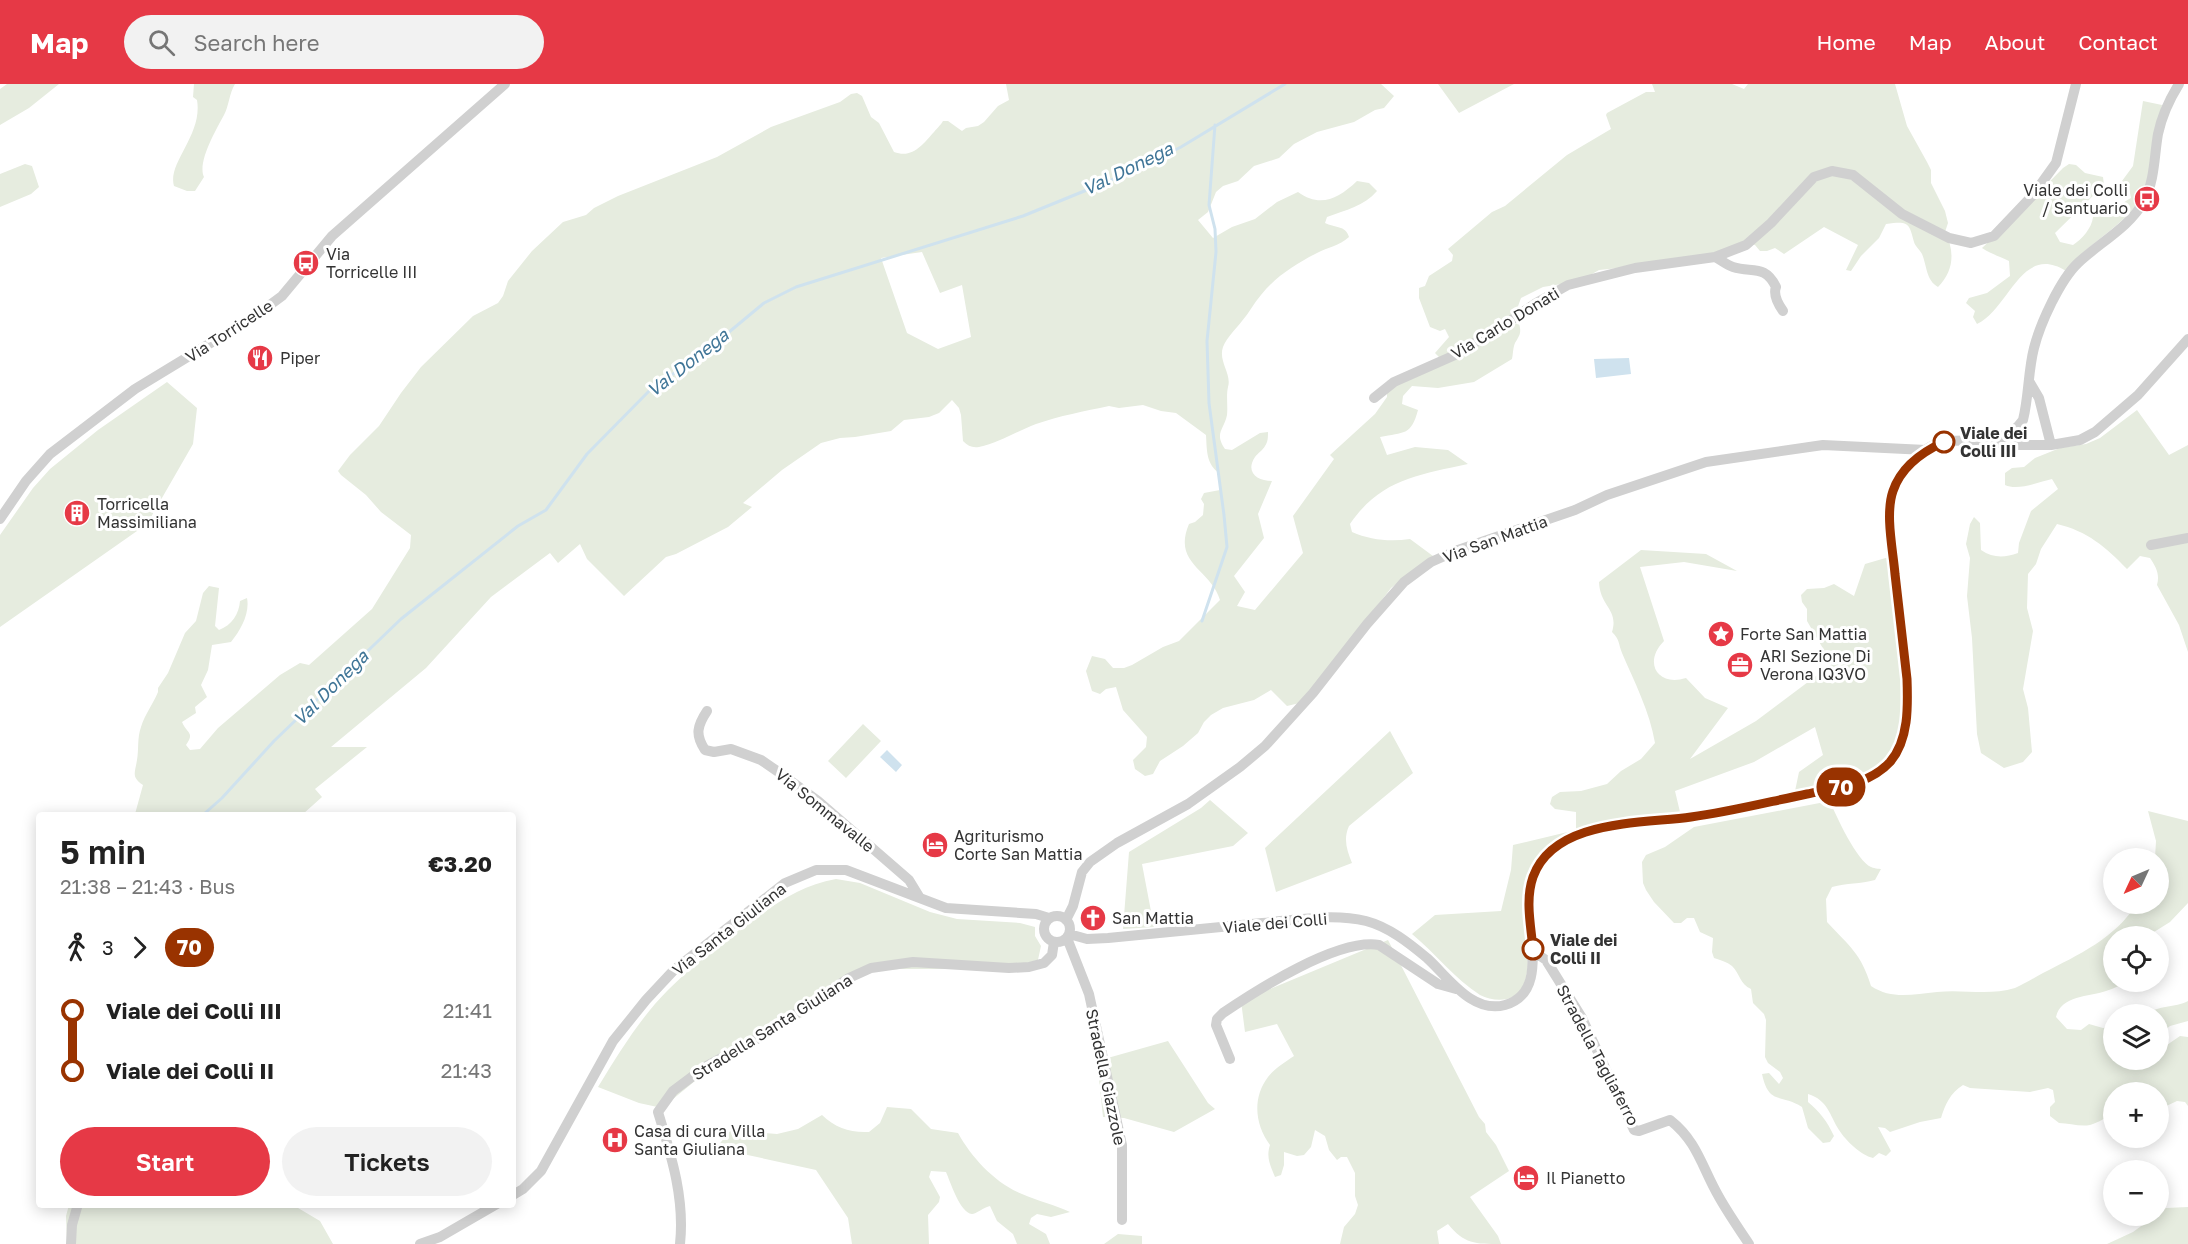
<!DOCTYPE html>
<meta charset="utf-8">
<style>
body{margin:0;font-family:"Golos Text",sans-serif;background:#f2f2f2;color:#222;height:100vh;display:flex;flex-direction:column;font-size:22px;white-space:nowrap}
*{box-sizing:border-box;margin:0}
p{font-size:20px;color:#767676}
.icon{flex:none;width:33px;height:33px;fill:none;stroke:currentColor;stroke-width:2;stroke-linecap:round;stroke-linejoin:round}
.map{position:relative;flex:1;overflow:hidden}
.details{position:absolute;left:36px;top:728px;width:480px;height:396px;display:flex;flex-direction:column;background:#fff;border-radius:6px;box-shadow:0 3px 15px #0003}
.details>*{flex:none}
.badge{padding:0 12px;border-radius:20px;font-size:21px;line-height:39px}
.needle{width:39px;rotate:226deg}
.controls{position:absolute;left:2103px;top:764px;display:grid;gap:12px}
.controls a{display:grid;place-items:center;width:66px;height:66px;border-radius:50%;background:#fff;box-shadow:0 3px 15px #0003;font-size:30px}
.map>.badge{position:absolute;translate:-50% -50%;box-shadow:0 0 0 3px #fff}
.legs{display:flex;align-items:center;gap:9px;height:66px;padding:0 24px;font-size:20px}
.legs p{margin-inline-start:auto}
.overview{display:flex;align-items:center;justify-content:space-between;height:102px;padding:0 24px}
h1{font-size:33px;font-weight:600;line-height:45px}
.button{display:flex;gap:12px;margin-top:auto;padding:12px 24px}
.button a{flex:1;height:69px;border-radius:36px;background:#e63946;color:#fff;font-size:24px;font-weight:600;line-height:69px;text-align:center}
.button a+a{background:#f2f2f2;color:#222}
ul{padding:0 24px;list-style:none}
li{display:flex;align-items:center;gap:21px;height:60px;font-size:22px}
li i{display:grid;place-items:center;width:9px;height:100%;margin:0 8px;background:currentColor}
li i::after{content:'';width:15px;height:15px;margin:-8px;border:4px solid;border-radius:50%;background:#fff}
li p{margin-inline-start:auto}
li:first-child i{background:linear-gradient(#0000 50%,currentColor 0)}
li:last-child i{background:linear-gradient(currentColor 50%,#0000 0)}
header{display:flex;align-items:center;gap:36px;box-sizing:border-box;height:84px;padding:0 30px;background:#e63946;color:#fff}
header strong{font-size:28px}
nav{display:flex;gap:33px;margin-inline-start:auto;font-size:21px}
.search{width:420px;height:54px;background:#f2f2f2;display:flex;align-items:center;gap:15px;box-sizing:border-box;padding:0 21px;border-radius:33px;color:#767676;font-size:22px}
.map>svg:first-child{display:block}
</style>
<header>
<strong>Map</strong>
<div class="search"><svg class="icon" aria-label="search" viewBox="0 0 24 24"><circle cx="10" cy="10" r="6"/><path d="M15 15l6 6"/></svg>Search here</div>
<nav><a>Home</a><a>Map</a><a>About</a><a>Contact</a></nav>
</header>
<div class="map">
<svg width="2188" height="1160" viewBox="0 0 2188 1160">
<rect width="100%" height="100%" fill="#fff"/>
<path fill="#e6ecdf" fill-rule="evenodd" d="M7,0H59L29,24L0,41V5Z
M194,0H235C229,10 229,22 224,31C216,46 197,78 204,93L195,107H187L174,102C167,79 203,51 197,16L193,13Z
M1006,0H1381L1394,12L1384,24L1375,26L1354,38L1317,48L1294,60L1279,74L1254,82L1238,97L1223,102L1216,108L1208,128L1198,136L1213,154L1232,143L1255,135L1277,118L1298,108C1320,124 1338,115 1357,97L1369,99L1377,107C1364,122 1346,126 1327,133L1325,139C1334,144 1346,141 1349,153C1339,162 1328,163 1317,169C1297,179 1275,193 1261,211C1254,219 1249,229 1242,237C1236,245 1227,253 1223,263C1218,277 1232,290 1228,303C1226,312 1228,322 1227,331C1224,346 1214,349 1225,365L1232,366L1260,349L1268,348C1268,353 1268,358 1265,362C1263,366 1258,369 1255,373C1245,388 1257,397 1272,397L1258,430L1264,454L1234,492L1245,508L1237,522L1255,526L1303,469L1293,432L1334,375L1330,371L1375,330L1387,313V297L1442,276L1435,269L1449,253L1445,245L1440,247L1430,243L1419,214V204L1425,202L1429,192L1452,177L1453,171L1448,165L1492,128L1505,122L1567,71L1611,45L1606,31L1607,29L1646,8H1655L1652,0H1732L1744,5L1748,0H1895L1907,42L1927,78L1931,86V99L1945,127L1948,139L1945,148C1955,167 1954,187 1938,203C1926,196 1927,182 1922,170C1920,166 1915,162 1914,158C1909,138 1908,137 1886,140L1879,154L1861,172L1851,187L1846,186L1858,161L1824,143L1784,170L1775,164L1767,167H1760L1755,161L1747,159L1719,174L1599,186L1580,197L1543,203L1521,214L1512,239L1519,240C1522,249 1519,252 1515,259C1513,263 1513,271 1512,275L1474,298L1438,304L1412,302L1403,312L1402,320L1418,326C1411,352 1404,348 1380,353L1387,371L1415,363L1448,366L1468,380C1418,391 1381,395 1350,440L1352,448C1370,456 1390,458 1410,455L1433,472L1391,504L1365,538L1308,617L1287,622L1271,606L1254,616L1223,624L1211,631L1204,638L1198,649L1183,662L1160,677L1153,690L1145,692L1135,685L1133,676L1146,663L1147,653L1123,626L1116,603L1106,605L1100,610L1092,607L1086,587L1092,572L1105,575L1113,584H1124L1132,581L1163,563L1179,557L1220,516C1211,485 1172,480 1189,440L1195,438L1203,431L1204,420L1201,415L1204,409L1220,406V390C1206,380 1207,367 1206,351L1176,329L1161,327L1143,321L1119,324L1109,322C1085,327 1059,332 1036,340C1017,347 999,359 979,363C972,364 968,362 963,357L961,331L959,324L952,316L939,329L929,333L904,336L891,347L855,353L840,354L821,359L782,386L743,419L752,423L728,443L676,470L666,473L624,512L587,475L580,460L558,479L550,469L491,513L426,584L331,663H367L315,705L322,713L303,730H135L143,701C131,693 135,689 137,676C139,665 137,654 141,643C145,630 153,620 158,608V604L168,589L185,549L196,537L203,509L209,502L219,504L215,542L219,546C232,541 239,530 240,517L247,514C250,529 241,546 231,558L212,561L208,586L201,601L207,613L195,623L196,629L182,638C187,650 195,648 186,661L190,666L200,665L218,644L280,591L300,579L309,581L372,525L410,464L411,451L381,428L366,411L341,391L338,387L350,371L379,342L401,309L421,283L473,232L498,219L503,212L508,197L532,167L563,138L586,131L594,124L618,112L717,73L771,43L840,18L851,10L857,9L862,12L871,33L879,39L894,68C913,75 923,60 934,48C938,43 940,42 943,37H948L962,47L966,44L978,42L984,38L998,22L1009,16ZM922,168L940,209L962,201L971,253L938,265L907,249L881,174Z
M1438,0H1514L1459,29Z
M2143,17L2162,21L2147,102C2132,140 2090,155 2066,187C2021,159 2010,224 1977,240L1973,233L1975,227L1966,219L1969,214L1987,209L2010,192L2009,177C1999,172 1991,170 1982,164L2010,138L2063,84L2069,80L2076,81L2085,89L2103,93L2104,101L2055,149L2060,158L2073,161C2082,155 2092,144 2093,133C2105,121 2106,127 2117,122C2122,120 2127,116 2131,114L2129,104H2122V97L2133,82Z
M25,80L32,82L39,103L31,110L0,123V90Z
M167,298L197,324L193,360L147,440L0,543V451L33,404L50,385L98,346Z
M2137,326L2169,371L2188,361V568L2179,541L2157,501C2160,490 2156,483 2150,474L2140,472L2127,485C2106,463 2087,447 2057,440L2041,465L2036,480L2028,490L2027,524L2033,547L2023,605L2028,624L2032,668L2023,678L2004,684L1981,669L1977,650L1972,554L1967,512L1970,474L1966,460L1970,440L1974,433L1980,439L1981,466C1993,474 2004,474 2018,469L2019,459L2031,427L2058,405L2052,395C2038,398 2018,407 2005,401V389L2012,384L2024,383L2035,374L2060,364L2086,360L2100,354Z
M1641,466L1706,470L1737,487L1684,478L1640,483L1664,557C1643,578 1657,603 1686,594L1705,614L1728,624L1690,675L1756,637L1832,580L1807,537V525L1802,518L1801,511L1807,505L1824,504L1834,500L1854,512L1865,480L1889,473L1905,609L1896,660L1881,680L1866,689L1838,698L1795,707L1799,688L1823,671L1815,643L1754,678L1675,707L1680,728C1636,733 1574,733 1542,768C1529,781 1524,806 1524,824C1524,847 1540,907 1507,915C1498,917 1488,915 1480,911C1455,895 1435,869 1412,850L1435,831L1501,827L1511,786L1513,761L1576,746V728L1555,725L1550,720L1552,713L1560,708L1581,707L1607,700L1621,687L1641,675L1655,659C1650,628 1634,597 1622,569C1618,559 1620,556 1612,548C1619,525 1600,523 1599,498Z
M863,640L881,657L846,694L828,677Z
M1390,647L1413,689L1349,742C1343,755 1347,767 1352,779L1276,808L1265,764Z
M1210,716L1248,749L1233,762L1142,780L1154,843L1123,845L1129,768L1201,724Z
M1830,717C1836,732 1857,777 1871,783C1872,784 1880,785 1881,785L1875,796C1860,800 1847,799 1832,803L1826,815L1827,838C1849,862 1861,869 1871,902C1892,916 1913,910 1937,908C1963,905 1989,912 2015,904C2024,900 2034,894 2043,889C2078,871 2116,854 2137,819H2158V774H2155L2156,757L2148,727L2188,737V819L2170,838L2154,848L2153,852H2114V897H2129C2121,900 2114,905 2106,907C2089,913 2061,911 2056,933L2067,945L2081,946L2089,940L2103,944L2113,942L2114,975H2158L2159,963H2164L2180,952L2188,953V1022L2185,1018L2177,1017L2162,1024L2159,1035L2158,1008H2114L2113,1030C2106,1033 2098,1039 2090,1041C2080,1043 2069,1039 2059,1039L2050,1032V1023L2055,1018L2053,1006L2048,1004L2030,1008L1970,1004L1963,1001C1950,1009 1945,1021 1941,1034L1920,1038L1890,1048L1885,1044L1878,1043L1891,1067L1886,1072L1879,1069L1873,1074C1861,1071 1846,1057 1839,1046C1830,1032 1828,1016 1808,1010V1018C1820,1028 1827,1037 1834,1052L1830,1058L1823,1059L1808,1044L1802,1023C1781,1009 1769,1022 1762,990L1769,989L1779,1000L1783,994L1780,988L1768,979L1765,973L1766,936L1764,930L1753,919L1751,905C1740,900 1740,890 1732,882C1727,878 1720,876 1714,874L1712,868L1713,854L1700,848L1694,834H1687L1681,839H1674L1654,818L1646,806L1643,799L1642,778L1646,771L1665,763L1694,743Z
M836,795L860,799L930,828L957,835L1020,839L1035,843V852L1041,862L1036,885H899L873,887L854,896L804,932L748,962L695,997L662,1024L639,1019L598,1003C619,969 640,934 668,906C692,882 719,861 746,841C775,820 801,801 836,795Z
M1388,856L1479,1033L1485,1040L1486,1048L1496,1061L1509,1087L1470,1113L1498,1152L1501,1160C1475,1160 1464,1160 1448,1140L1437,1147L1439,1160H1340L1344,1143L1355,1130L1358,1121L1355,1112V1089L1347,1073H1341L1337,1076L1329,1066L1325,1052L1315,1046L1311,1063L1304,1071L1297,1072L1284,1068V1081L1281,1091L1275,1093C1270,1081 1266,1073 1270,1061C1255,1041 1252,1014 1268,993C1274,985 1285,978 1294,972L1277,940L1245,948L1241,917Z
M2188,917V937L2170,942L2159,951L2158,930H2147C2158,921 2175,924 2188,917Z
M1168,957L1208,1019L1215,1025L1174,1048L1124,1034L1103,1033L1097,977Z
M887,1023L911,1025L931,1045L958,1049C972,1074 995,1099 1022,1110C1038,1117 1055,1121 1070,1128L1051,1133L1037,1130L1031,1134L1029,1140L1046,1150L1050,1160H1017L1013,1150L997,1137L990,1122C984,1123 976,1130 972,1130C960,1129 950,1097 946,1088L931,1087L929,1093L940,1113L939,1118L928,1131L929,1160H852L848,1134L816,1086L743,1070L725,1069L716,1064L731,1046L777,1050L798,1045L822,1031C836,1044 850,1049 869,1048L880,1039Z
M69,1121H293L320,1137L333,1160H67L66,1132Z
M2188,1123V1160H2107L2133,1148L2166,1124Z
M1118,1150L1142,1152V1160H1104Z"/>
<path fill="#cfe2ee" d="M1629,274L1631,290L1596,294L1594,275Z
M887,666L902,681L896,688L880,673Z"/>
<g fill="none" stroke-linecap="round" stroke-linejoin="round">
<path stroke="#cfe2ee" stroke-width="3" d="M1202,537L1227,463L1224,431L1209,319L1207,257L1216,168L1215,145L1209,121L1215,41
M204,730L222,714L274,657L401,535L518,442L546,426L587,370L653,303L699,273L764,219L796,203L1023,132L1131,88L1181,63L1285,0"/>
<path stroke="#d0d0d0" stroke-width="10" d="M1715,173C1721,176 1727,181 1733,183C1752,189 1765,180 1776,203C1773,211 1778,220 1783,227
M2029,297L2039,314L2051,361
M1374,314L1394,298L1455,271L1510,237L1536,219L1568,201L1635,184L1715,173L1746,161L1771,139L1814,93L1832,87L1853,91L1902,130L1949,154L1971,159L1994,152L2033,111L2056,79L2076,0
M1994,355L2003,361H2051L2080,356L2095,348L2138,311L2188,255
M0,435L26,397L50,370L135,305L255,232L282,212L332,152L505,0
M2151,461L2188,454
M707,627C697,642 695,651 705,666L714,668L731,665L761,676L780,689L818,717L909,796L920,814
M1044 845a13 13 0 1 1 26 0a13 13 0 1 1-26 0Z
M1066,836L1073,822L1082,788L1090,778L1117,759L1188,720L1240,683L1265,662L1313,609L1367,540L1404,498L1431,478L1458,466L1575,426L1607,411L1706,378L1823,361L1926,366
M1069,850L1087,855L1108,854C1160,849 1211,844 1262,839C1294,836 1333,829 1366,837C1389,843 1409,859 1427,874C1448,893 1472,930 1505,921C1563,904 1505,811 1547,771C1554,764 1565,759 1574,754C1615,735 1650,740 1693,733C1744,724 1794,712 1844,702C1904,685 1908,651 1907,595C1903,558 1899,522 1895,485C1892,462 1885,431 1893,408C1900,386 1925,359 1948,357C1975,355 2006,361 2023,336C2029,312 2028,287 2034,264C2040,240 2060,196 2078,179C2099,159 2130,143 2144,117C2155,96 2154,73 2158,50C2162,31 2169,16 2179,0
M1067,854L1089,910L1122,1061V1136
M1533,867L1546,876L1582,934L1634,1046L1639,1047L1670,1036C1698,1058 1702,1084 1719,1113C1728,1129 1739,1145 1749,1160
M1230,975L1216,941L1217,935L1223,929C1257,906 1338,854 1379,861L1438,900L1456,905
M513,1111L523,1105L541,1087L613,957L646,916L674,886L785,799L816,786H846L946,824L1036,830L1049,834
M71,1160L72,1141L78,1120
M420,1160L440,1153L497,1120
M680,1160C685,1114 671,1071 658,1028L673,1007L705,983L764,951L849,894L871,884L913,878L1009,884L1029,883L1044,879L1052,871L1054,858"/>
</g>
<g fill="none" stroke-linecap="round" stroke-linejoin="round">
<defs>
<path id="line-1" d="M1533,865C1531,842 1525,816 1533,793C1554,735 1642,740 1691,733C1729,728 1768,718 1807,710C1835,704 1869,701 1890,678C1909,656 1908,622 1907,595C1903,560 1899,525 1895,490C1893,466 1885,430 1893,407C1901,383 1922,368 1944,358"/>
</defs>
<use href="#line-1" stroke="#fff" stroke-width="14"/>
<use href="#line-1" stroke="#930" stroke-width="9"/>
</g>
<defs>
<symbol id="bus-disc" viewBox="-11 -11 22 22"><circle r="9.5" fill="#e63946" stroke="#fff"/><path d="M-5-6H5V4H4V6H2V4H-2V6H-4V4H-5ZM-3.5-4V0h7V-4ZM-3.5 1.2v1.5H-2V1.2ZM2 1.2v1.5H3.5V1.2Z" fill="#fff"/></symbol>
<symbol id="restaurant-disc" viewBox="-11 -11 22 22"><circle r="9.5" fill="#e63946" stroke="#fff"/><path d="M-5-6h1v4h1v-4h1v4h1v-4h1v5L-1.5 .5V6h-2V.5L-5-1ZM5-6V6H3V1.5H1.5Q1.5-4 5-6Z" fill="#fff"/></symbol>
<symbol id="building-disc" viewBox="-11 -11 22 22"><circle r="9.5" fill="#e63946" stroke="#fff"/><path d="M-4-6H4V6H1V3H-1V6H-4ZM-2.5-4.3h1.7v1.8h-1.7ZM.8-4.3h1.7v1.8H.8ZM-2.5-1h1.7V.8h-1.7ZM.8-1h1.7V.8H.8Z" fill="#fff"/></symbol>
<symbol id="sight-disc" viewBox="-11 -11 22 22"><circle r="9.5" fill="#e63946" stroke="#fff"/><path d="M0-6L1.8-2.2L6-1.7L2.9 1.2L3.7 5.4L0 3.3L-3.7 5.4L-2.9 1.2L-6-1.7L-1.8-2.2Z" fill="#fff"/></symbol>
<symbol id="office-disc" viewBox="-11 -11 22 22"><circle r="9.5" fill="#e63946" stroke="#fff"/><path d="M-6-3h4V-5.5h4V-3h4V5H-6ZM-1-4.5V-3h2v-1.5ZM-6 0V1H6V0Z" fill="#fff"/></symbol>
<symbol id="hotel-disc" viewBox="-11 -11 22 22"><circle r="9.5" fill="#e63946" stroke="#fff"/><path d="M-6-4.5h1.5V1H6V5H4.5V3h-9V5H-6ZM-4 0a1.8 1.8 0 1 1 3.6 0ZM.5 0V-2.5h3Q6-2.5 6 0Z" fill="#fff"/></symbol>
<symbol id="church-disc" viewBox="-11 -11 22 22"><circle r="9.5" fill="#e63946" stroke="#fff"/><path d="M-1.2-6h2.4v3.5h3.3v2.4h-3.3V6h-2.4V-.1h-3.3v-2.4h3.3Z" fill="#fff"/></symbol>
<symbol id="hospital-disc" viewBox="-11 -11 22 22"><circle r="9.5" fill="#e63946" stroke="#fff"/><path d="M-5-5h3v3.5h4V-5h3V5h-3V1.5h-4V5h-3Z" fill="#fff"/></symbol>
</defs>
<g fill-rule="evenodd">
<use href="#bus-disc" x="2132" y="100" width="30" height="30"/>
<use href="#bus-disc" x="291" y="164" width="30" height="30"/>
<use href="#restaurant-disc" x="245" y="259" width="30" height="30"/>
<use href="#building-disc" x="62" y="414" width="30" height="30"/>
<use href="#sight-disc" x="1706" y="535" width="30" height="30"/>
<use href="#office-disc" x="1725" y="566" width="30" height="30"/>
<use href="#hotel-disc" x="920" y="746" width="30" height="30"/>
<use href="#church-disc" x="1078" y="819" width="30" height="30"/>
<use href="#hospital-disc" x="600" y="1041" width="30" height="30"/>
<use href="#hotel-disc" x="1511" y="1079" width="30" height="30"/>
</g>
<g fill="#fff" stroke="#930" stroke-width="3">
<circle cx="1944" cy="358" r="10"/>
<circle cx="1533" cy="865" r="10"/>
</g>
<g text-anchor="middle" stroke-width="6" stroke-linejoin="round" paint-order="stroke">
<g font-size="16" fill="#333" stroke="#fff" text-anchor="start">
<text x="2128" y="112" text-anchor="end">Viale dei Colli<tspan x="2128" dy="18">/ Santuario</tspan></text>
<text x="326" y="176">Via<tspan x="326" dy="18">Torricelle III</tspan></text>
<text x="280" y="280">Piper</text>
<text x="97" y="426">Torricella<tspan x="97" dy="18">Massimiliana</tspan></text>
<text x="1740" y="556">Forte San Mattia</text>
<text x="1760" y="578">ARI Sezione Di<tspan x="1760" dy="18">Verona IQ3VO</tspan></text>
<text x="954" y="758">Agriturismo<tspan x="954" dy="18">Corte San Mattia</tspan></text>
<text x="1112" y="840">San Mattia</text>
<text x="634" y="1053">Casa di cura Villa<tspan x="634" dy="18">Santa Giuliana</tspan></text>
<text x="1546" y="1100">Il Pianetto</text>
</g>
<g font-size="16" fill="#333" stroke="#fff">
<text transform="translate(1505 239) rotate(-31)" y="6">Via Carlo Donati</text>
<text transform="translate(229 247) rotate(-33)" y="6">Via Torricelle</text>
<text transform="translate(1495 455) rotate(-20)" y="6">Via San Mattia</text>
<text transform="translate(825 726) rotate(39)" y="6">Via Sommavalle</text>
<text transform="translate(1275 839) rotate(-5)" y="6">Viale dei Colli</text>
<text transform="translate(729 845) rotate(-38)" y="6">Via Santa Giuliana</text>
<text transform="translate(772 943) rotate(-32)" y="6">Stradella Santa Giuliana</text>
<text transform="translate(1598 971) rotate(62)" y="6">Stradella Tagliaferro</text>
<text transform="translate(1106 993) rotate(78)" y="6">Stradella Giazzole</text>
</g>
<g font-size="16" font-weight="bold" fill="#333" stroke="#fff" text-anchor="start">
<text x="1960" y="355">Viale dei<tspan x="1960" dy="18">Colli III</tspan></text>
<text x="1550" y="862">Viale dei<tspan x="1550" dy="18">Colli II</tspan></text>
</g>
<g font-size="18" font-style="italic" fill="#3f7597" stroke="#fff">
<text transform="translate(1128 85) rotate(-26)" y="6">Val Donega</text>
<text transform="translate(688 279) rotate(-38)" y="6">Val Donega</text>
<text transform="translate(331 604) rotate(-45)" y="6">Val Donega</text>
</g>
</g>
</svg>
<div class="controls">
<a><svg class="needle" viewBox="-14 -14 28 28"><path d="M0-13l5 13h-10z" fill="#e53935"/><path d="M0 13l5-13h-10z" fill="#767676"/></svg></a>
<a><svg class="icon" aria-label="locate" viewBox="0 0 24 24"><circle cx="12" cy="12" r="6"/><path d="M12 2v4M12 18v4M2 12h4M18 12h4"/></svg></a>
<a><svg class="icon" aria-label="layers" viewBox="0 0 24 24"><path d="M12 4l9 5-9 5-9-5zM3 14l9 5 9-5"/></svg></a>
<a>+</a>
<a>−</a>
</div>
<b class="badge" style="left:1841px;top:703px;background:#930;color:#fff">70</b>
<section class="details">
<div class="overview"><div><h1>5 min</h1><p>21:38 – 21:43 · Bus</p></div><b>€3.20</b></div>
<div class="legs"><svg class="icon" aria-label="walk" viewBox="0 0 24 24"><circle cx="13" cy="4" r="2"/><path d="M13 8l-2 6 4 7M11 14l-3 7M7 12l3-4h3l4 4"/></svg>3<svg class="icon" aria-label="forward" viewBox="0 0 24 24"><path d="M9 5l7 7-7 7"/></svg><b class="badge" style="background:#930;color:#fff">70</b></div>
<ul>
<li><i style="color:#930"></i><b>Viale dei Colli III</b><p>21:41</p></li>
<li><i style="color:#930"></i><b>Viale dei Colli II</b><p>21:43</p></li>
</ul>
<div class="button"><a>Start</a><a>Tickets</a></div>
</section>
</div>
